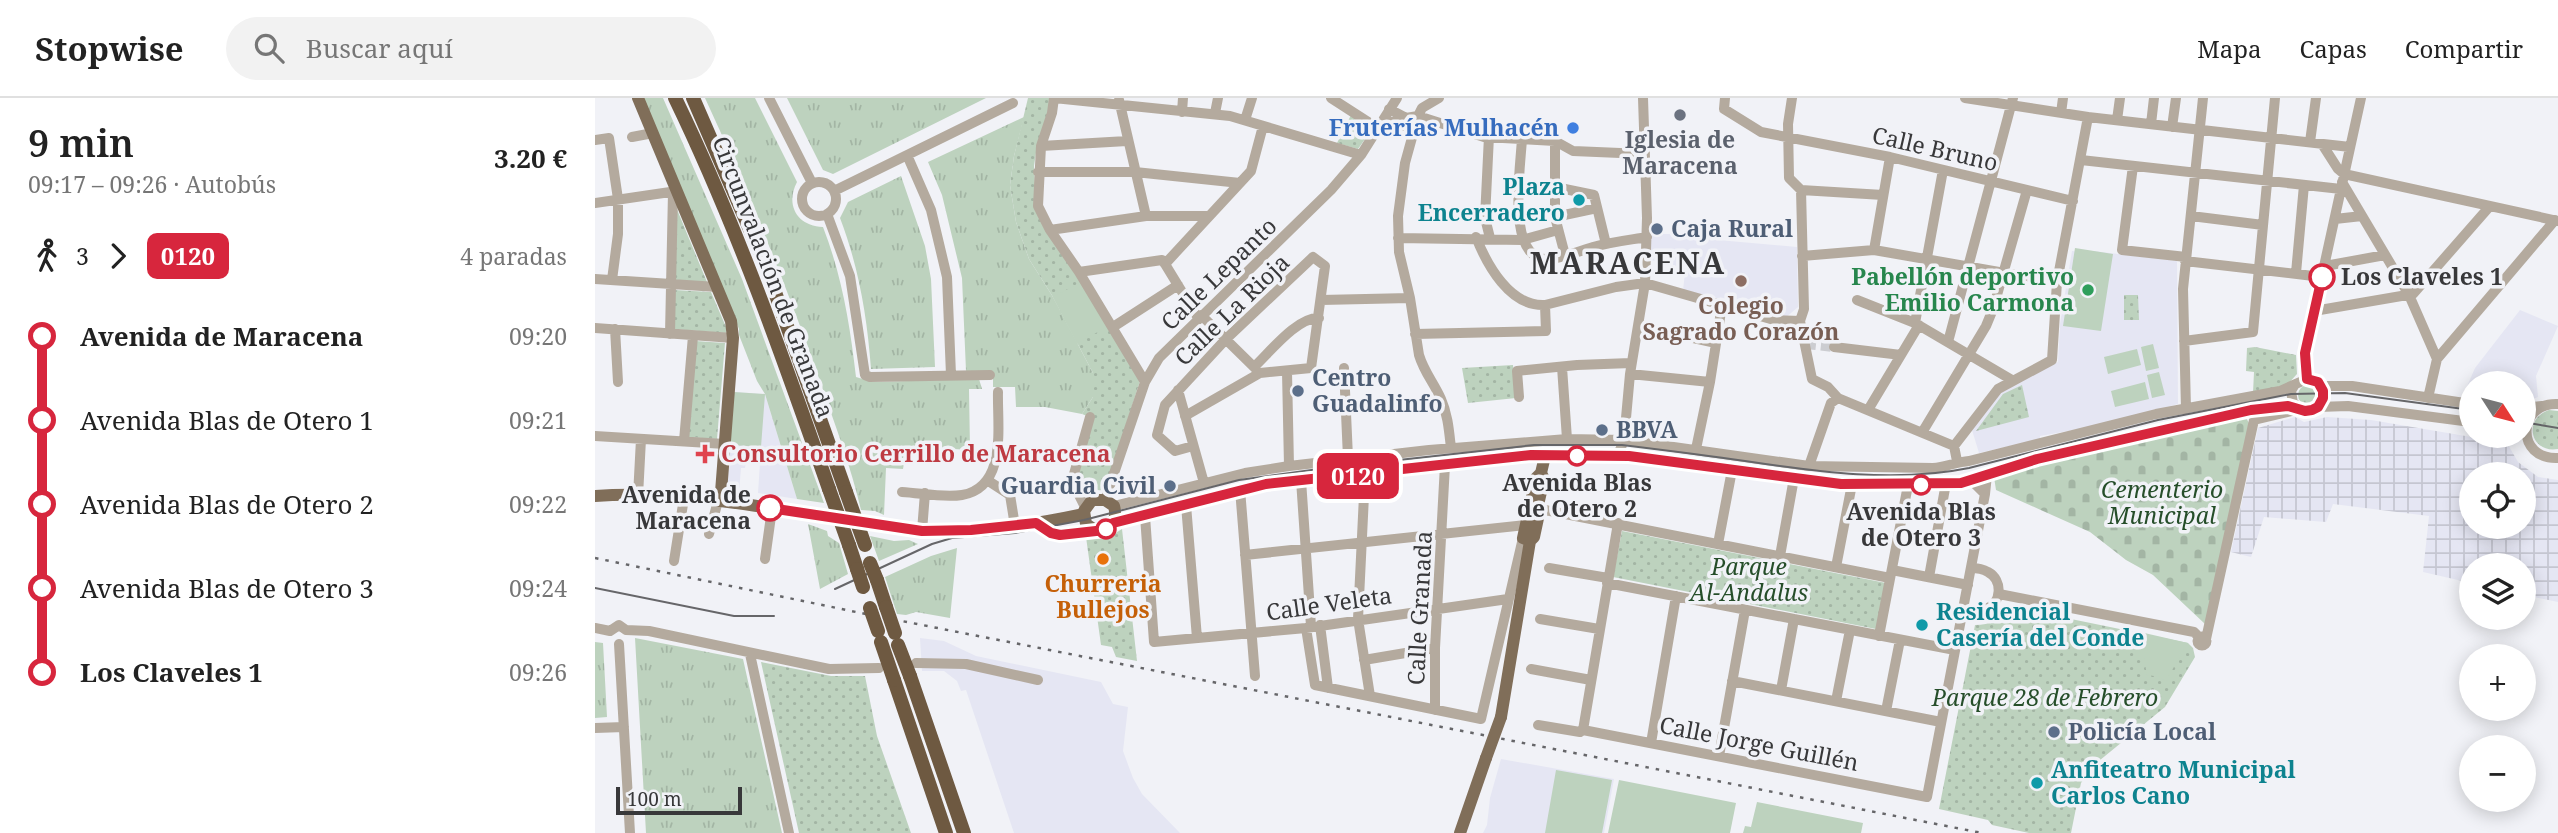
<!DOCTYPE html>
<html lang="es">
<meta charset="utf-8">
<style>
body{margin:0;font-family:"Noto Serif",serif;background:#f2f2f2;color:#222;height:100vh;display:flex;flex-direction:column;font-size:26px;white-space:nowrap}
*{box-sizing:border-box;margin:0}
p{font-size:23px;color:#767676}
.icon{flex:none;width:38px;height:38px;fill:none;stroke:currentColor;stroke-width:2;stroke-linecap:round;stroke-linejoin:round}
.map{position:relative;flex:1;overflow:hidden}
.drawer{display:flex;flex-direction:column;background:#fff;width:595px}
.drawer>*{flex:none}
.badge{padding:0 14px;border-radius:10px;font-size:24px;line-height:46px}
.needle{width:46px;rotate:126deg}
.buttons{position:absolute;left:1864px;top:273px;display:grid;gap:14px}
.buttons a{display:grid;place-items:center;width:77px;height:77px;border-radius:50%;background:#fff;box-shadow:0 4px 18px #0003;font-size:35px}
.scale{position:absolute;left:21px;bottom:18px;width:126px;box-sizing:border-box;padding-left:7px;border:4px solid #38383a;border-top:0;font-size:19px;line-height:24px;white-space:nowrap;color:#38383a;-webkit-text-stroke:5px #f1f2f7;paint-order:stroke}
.map>.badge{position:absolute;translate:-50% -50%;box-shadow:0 0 0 4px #fff}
.legs{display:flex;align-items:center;gap:10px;height:77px;padding:0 28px;font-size:23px}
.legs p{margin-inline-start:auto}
.summary{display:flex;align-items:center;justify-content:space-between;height:119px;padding:0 28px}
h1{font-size:38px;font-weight:600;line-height:52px}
ul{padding:0 28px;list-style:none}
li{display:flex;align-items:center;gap:24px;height:84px;font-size:26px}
li i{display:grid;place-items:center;width:10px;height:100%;margin:0 9px;background:currentColor}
li i::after{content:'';width:18px;height:18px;margin:-9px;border:5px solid;border-radius:50%;background:#fff}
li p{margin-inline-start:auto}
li:first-child i{background:linear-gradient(#0000 50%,currentColor 0)}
li:last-child i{background:linear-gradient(currentColor 50%,#0000 0)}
header{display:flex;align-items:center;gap:42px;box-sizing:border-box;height:98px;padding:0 35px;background:#fff;border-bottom:2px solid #e0e0e0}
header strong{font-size:33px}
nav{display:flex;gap:38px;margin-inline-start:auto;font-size:24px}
.search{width:490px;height:63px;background:#f2f2f2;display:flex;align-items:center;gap:18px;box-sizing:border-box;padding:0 24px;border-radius:38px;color:#767676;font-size:26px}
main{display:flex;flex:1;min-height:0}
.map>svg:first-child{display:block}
</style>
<header>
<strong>Stopwise</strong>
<div class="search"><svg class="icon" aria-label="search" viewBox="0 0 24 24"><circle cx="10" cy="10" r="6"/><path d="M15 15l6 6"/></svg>Buscar aquí</div>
<nav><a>Mapa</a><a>Capas</a><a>Compartir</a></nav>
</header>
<main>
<section class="drawer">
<div class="summary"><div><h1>9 min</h1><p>09:17 – 09:26 · Autobús</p></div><b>3.20 €</b></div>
<div class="legs"><svg class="icon" aria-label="walk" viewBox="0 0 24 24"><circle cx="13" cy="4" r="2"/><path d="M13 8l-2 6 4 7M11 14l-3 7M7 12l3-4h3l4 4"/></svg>3<svg class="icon" aria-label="forward" viewBox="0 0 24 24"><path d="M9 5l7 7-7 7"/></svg><b class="badge" style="background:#d7263d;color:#fff">0120</b><p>4 paradas</p></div>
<ul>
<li><i style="color:#d7263d"></i><b>Avenida de Maracena</b><p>09:20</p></li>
<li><i style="color:#d7263d"></i><span>Avenida Blas de Otero 1</span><p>09:21</p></li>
<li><i style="color:#d7263d"></i><span>Avenida Blas de Otero 2</span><p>09:22</p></li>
<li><i style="color:#d7263d"></i><span>Avenida Blas de Otero 3</span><p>09:24</p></li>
<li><i style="color:#d7263d"></i><b>Los Claveles 1</b><p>09:26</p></li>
</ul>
</section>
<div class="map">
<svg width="1963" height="735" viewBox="0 0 1963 735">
<defs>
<pattern id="industrial-grid" width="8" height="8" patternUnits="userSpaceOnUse" patternTransform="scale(1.75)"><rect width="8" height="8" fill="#e5e6f3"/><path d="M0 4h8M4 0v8" fill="none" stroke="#c5c6d1"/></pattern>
<pattern id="grass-tufts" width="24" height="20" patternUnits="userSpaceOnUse" patternTransform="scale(1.75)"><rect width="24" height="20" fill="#bdd2be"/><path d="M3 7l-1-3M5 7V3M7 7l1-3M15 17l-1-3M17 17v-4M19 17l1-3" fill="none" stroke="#a3b5a4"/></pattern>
<pattern id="cemetery-stones" width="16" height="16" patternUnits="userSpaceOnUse" patternTransform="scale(1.75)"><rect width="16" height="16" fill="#bdd2be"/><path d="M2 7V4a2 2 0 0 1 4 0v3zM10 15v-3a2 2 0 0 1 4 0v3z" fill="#a3b5a4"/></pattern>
<pattern id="park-dots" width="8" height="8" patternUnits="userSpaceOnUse" patternTransform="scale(1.75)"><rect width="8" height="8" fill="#bdd2be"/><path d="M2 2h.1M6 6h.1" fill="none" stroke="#a3b5a4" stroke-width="1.8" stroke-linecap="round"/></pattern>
</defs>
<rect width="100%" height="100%" fill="#f1f2f7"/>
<path fill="#e5e6f3" d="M1055,136H1100L1123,142L1202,149L1203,209L1189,221L1088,193L1090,174L1054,161Z
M1477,153L1498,156V153L1582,163L1583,306L1507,327L1445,338V341L1384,355L1377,332L1405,293L1463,264L1465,226Z
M1925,212L1963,228L1941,278L1943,299L1929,305L1928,285H1876V301L1867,300L1880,270Z
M139,294L170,296L202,401L163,395L165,365L151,364L150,370H146L144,394L131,393Z
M325,540L349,543L381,558L506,584L518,606L533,609L528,653L538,680L547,696L585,735H419L371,592L366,593L362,583L349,573H327Z
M906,661L1019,681L1009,735H888L892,727L895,700Z"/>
<path fill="url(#industrial-grid)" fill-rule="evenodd" d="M1700,319L1709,324L1732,319L1776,322L1912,345L1923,364L1943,379L1963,382V504L1929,497L1928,467H1876V485L1828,474L1834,418L1738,406L1731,424L1669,419L1656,459L1636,454L1663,330ZM1876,376H1928V429H1876Z"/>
<path fill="url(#grass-tufts)" d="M47,0H68L147,181L229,405L202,401L170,296L162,283L144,237V231Z
M110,0H160L202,84C190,107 202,128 228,129C247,178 255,227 261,279L278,284L384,281L387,291H374L375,352L312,348L308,371L291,370L289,417L280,413L266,412C256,369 240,327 226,286C192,189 153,93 110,0Z
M192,0H391L238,76L228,72Z
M429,19L419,58L415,87L421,124L434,161L458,199L498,275V299L487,316L450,309H421L420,289H398V274L371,273L367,180L347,97L333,64Z
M306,78L330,148L336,181L340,269L276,271C272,218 264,170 245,120L253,104Z
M1703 297a10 10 0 1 1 20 0a10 10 0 1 1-20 0Z
M213,426L232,433L233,438L244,445L253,476L225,491Z
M275,438L299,443L314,442L323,446L284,463Z
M362,450L355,520L321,514L311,517L302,516L290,479L336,458Z
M40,540L148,561L187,735H51Z
M0,544L8,545L12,619L0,620Z"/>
<path fill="url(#cemetery-stones)" d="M1650,318L1654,325L1610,526L1558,477L1531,462L1495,434L1401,392L1399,379L1425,371Z"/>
<path fill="url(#park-dots)" d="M433,0H455V9L442,48L439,68L441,109L545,283L510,392L487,393L480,383L492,318L487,316L498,299V275L458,199L434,161L421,124L415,87L419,58Z
M756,17L777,31L763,51L742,45Z
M81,109L112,184L79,182Z
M79,192L116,194L131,229V235L78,231Z
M1529,197H1543L1544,222H1529Z
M100,243L130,245L122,341L92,339Z
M1660,249L1701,257L1702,276L1692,287L1658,295L1659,274L1651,273L1652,250Z
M918,267L921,300L873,305L867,270Z
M1427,287L1434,319L1381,333L1408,296Z
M1954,312L1963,313V351C1936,356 1927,321 1954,312Z
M527,431L542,563L521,559L517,549L506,547L491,439L511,441Z
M1027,433L1291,485L1281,531L1018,479Z
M1417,509L1593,545L1598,550L1600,559L1570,609L1499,667L1486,685L1476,735H1434L1397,727L1393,722L1344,711L1380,527C1395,527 1407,522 1417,509Z
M166,564L236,578H270L282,638L316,735H204Z"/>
<path fill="#bdd2be" d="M1480,150L1518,156L1506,233L1468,228Z
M486,184L513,228L482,246L458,199Z
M1558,246L1564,270L1551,273L1546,249Z
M1542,251L1546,267L1513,276L1509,259Z
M1564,274L1570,297L1557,300L1552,277Z
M1550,284L1554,301L1520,309L1516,293Z
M139,294L170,296L166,349L135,347Z
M1545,534L1593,545L1570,584L1566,579L1552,577L1549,560L1541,552Z
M961,672L1017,682L1007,735H950Z
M1024,682L1141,705L1135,735H1013Z
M1162,704L1268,725L1266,735H1148L1150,728L1156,729Z"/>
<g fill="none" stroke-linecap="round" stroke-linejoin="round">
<path stroke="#cccdd1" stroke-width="10" stroke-dasharray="10 5" stroke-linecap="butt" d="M1211,246L1239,249"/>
<path stroke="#b4aa9e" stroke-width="10" d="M174,0L217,85
M459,0L457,15L446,48L443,108L455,132L484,174L550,284
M459,0L635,18L766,57
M736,0L784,31
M844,0L827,10L823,18L810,65L803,118L804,154L815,200L824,257C829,274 839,285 846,301C853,317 854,333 856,350
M1130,0L1129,11L1166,34L1295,59L1478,103
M1197,0L1193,26L1194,80L1206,92
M1370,0L1493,19L1755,49
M524,2L551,118
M794,11L811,20L823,18L889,39L960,43L978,53L1049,56
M587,14L588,0
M620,15L623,0
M1466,15L1468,0
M650,22L657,0
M1522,22L1525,0
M789,23L798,24L821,32
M1556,26L1559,0
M1577,29L1581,0
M894,38L890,120L895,140
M37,39L58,35
M927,40C926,68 909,168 957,161C970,159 985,153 998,149C1016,144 1034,142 1052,139
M0,42L14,40L23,101V136L17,182
M960,43V119L970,157
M1715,44L1721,0
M1727,46L1743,71L1749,76L1963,123
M446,48L532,43
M312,57L336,112L352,179L356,277
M1486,62L1746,91
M1538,68L1527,152L1591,159
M443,74H540L645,85
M1747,84L1814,197L1842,261
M207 101a17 17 0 1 1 34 0a17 17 0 1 1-34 0Z
M960,89L999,97L1011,146
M1206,92L1288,97
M239,93L418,5
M0,105L82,93
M232,116L255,178L270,277L275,279L395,277
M1596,118L1668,127
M960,119L1002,110
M1740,121L1767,118
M455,132L551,118H614
M881,139C892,167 915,209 950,207L1021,189L1050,185L1179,222L1205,223
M803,140L927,142L963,132
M1279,152L1295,59
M1207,158L1279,152L1462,184
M1590,163L1727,179
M570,166L656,73L668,28
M570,166L603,220
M1730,168L1790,157
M484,174L567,162L570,166
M1701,175L1709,87
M0,181L122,189
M726,202L815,200
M1262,202L1320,225L1417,282
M1719,213L1818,196L1895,108
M606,217L662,272
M1205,223L1217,281L1233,289L1243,300L1359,348
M1205,223L1209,211L1206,92
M1320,225L1348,72
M1044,228L1121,245
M518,229L583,187
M0,230L138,240
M20,231L23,284
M75,236L78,94
M820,236L951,233L950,207
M1589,243L1658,234L1680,0
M1353,244L1418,0
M1239,249L1306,257
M659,269C675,254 702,219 724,220
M967,269L972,341
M749,270L753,360
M692,274L694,368
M1035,276L1115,284
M1712,281L1710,255L1766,0
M1699,288L1696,293L1698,305L1710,313L1723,309L1753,308L1876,324
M1726,288H1757L1876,306
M583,292L609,385
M924,299L922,273L982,267L1036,265
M1833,300L1842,261L1960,122
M1963,306C1922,304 1920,362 1963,360
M1928,310L1947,308
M1591,311L1588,191L1608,0
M1273,312L1324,227
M590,318L665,275L716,270L730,168L718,159L631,241L570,307L562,337L580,353L598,348
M1328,333L1391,228L1398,211L1432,92
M0,338L130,346
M89,343L98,238
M1101,351L1115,284L1127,207
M1019,359L1025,352L1029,342L1035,276L1050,185L1052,120L1048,0
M1362,363L1359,348L1403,291L1457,262L1462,184L1493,19
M1214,368L1236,305L1243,300
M770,377L763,521L775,598
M392,382L415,397L420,428
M706,382L716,528
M1372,382L1442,361L1655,312L1683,308L1702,309
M645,391L660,578
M307,394C326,395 348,400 367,397C413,389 402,327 403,294
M43,398L46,341
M510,402L550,284L564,260L736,92L766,57L802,0
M591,407L602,540
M519,408L650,375L694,368L834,352L972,341L1029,342L1214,368L1338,370C1351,369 1361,364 1374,363L1561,316L1685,293L1712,281C1728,283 1732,296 1723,309
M490,409L477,383L495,319
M945,411L1295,480
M550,418L559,544L711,530L913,501
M518,425L671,386L936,357L1034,358L1246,386L1332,387L1359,383L1379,385L1390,396
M327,433L330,395
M114,436L123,403
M1123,446L1137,372
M650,457L931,427
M1185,458L1199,380
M170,461L177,411
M79,463L89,400
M1241,469L1257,386
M954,470L1013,480
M1297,472L1373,487
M1334,479L1351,385
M1012,485L1360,552
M1404,496L1599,534L1604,539
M1368,512C1375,512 1384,514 1391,511C1407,505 1408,482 1393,474C1388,471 1382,470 1376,470
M945,521L1004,531
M725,527L733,590
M0,530L15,533
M711,530L720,587L886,621L928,440
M15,533L24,527L31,532L54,533L234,571L284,570
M1284,538L1313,387
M1602.5 543a4.5 4.5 0 1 1 9 0a4.5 4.5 0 1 1-9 0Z
M1611,541L1659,322L1705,311
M24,546L35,735
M155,556L194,735
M769,562L840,550
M321,565L371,566L443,582
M936,571L996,582
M1137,583L1346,624
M1186,592L1199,521
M1241,603L1255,532
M840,612V550L850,367
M1291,613L1305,542
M943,627L985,634L988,632L1332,699L1390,396L1392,377
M0,630L29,629
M988,632L1023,425
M1056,645L1081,498
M1124,658L1150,512"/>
<path stroke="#806e59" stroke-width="12" d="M43,0L136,223L138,240L126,394L123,403
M0,398C79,392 158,408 236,419
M272,425C289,428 308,432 326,433C380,436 436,427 488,416
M441,425L461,437L510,432C519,426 522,419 519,408L510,402H497L489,413L491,426L500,432
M935,443L928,440L941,380L946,375L950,358
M906,619L935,443L939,439L945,411L943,407L949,381L946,375
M865,735L891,660"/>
<path stroke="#6e5941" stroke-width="14" d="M80,0C141,126 188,259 234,391
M98,0L170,166L251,394
M254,447L262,471
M282,482L291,509
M315,578L369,735
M299,582L351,735"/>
<path stroke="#666669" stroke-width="2" d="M1928,324L1963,330
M0,490L139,518H179
M240,491L337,446L357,440L420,435L489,422L644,382L731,370L939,347H1027C1068,352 1109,357 1150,363C1223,374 1301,385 1374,370L1563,322L1696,296L1750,295L1876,312"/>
<path stroke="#666669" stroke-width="2.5" stroke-dasharray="3.5 7" stroke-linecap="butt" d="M0,460L266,515L1387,735"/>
<path stroke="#806e59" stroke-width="12" d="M891,660L906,619"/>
<path stroke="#6e5941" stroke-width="14" d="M234,391L254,447
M251,394L270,447
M275,465L282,482
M262,471L268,489
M291,509L300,535
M275,510L283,533
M286,544L299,582
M303,547L315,578"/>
</g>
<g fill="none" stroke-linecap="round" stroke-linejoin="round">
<defs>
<path id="line-1" d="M175,410L327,433L376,432L441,425L456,435L465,437L510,432L518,425L671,386L936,357L1034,358L1246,386L1366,385L1442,361L1656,312L1693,308L1710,313L1717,312L1723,309L1728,300V293L1723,284L1712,281L1710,255L1727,179"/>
</defs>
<use href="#line-1" stroke="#fff" stroke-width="16"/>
<use href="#line-1" stroke="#d7263d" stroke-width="10"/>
</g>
<circle fill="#6b7280" stroke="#f1f2f7" stroke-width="2.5" cx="1085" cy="17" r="7"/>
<circle fill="#3f7fe0" stroke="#f1f2f7" stroke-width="2.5" cx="978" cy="30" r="7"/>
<g fill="#0f9aa8" stroke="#f1f2f7" stroke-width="2.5">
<circle cx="984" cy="102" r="7"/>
<circle cx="1327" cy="527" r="7"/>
<circle cx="1442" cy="685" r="7"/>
</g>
<g fill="#5c6f8a" stroke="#f1f2f7" stroke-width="2.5">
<circle cx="1062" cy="131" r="7"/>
<circle cx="703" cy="293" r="7"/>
<circle cx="1007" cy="332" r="7"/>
<circle cx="575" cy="388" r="7"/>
<circle cx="1459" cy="634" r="7"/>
</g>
<g fill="#fff" stroke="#d7263d" stroke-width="3.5">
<circle cx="1727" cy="179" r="12"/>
<circle cx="982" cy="358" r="9"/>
<circle cx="1326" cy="387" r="9"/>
<circle cx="175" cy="410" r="12"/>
<circle cx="511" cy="431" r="9"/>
</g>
<circle fill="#8d6e63" stroke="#f1f2f7" stroke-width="2.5" cx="1146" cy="183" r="7"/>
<circle fill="#2e9e5b" stroke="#f1f2f7" stroke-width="2.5" cx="1493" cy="192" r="7"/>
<path fill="#e0444e" stroke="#f1f2f7" stroke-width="2.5" d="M106.5 345.5h7v7h7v7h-7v7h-7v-7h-7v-7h7z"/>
<circle fill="#e8710a" stroke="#f1f2f7" stroke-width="2.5" cx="508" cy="461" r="7"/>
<g text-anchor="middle" stroke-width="7" stroke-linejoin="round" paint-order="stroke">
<g font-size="23" font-weight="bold" fill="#366cbe" stroke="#f1f2f7" text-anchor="end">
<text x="964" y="38">Fruterías Mulhacén</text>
</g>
<g font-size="23" font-weight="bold" fill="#5b616d" stroke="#f1f2f7">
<text x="1085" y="50">Iglesia de<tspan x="1085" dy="26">Maracena</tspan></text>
</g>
<g font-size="23" fill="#38383a" stroke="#f1f2f7">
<text transform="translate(1340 51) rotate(13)" y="8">Calle Bruno</text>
<text transform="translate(624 176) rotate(-44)" y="8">Calle Lepanto</text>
<text transform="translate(178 179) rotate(69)" y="8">Circunvalación de Granada</text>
<text transform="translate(637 212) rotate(-44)" y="8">Calle La Rioja</text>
<text transform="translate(734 506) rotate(-8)" y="8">Calle Veleta</text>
<text transform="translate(825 510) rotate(-87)" y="8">Calle Granada</text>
<text transform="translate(1164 646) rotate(11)" y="8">Calle Jorge Guillén</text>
</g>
<g font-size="23" font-weight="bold" fill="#0d838f" stroke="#f1f2f7" text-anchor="start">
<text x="970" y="97" text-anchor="end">Plaza<tspan x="970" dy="26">Encerradero</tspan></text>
<text x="1341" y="522">Residencial<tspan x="1341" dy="26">Casería del Conde</tspan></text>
<text x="1456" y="680">Anfiteatro Municipal<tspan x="1456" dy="26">Carlos Cano</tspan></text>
</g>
<g font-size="23" font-weight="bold" fill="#4e5e75" stroke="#f1f2f7" text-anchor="start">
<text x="1076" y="139">Caja Rural</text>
<text x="717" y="288">Centro<tspan x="717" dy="26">Guadalinfo</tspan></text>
<text x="1021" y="340">BBVA</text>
<text x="561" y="396" text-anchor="end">Guardia Civil</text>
<text x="1473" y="642">Policía Local</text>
</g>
<g font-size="23" font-weight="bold" fill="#27864d" stroke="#f1f2f7" text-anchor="end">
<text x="1479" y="187">Pabellón deportivo<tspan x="1479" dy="26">Emilio Carmona</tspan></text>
</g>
<g font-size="23" font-weight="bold" fill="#38383a" stroke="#f1f2f7">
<text x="1746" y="187" text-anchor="start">Los Claveles 1</text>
<text x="982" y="393">Avenida Blas<tspan x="982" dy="26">de Otero 2</tspan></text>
<text x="156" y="405" text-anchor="end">Avenida de<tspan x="156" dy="26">Maracena</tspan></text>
<text x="1326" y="422">Avenida Blas<tspan x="1326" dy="26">de Otero 3</tspan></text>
</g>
<g font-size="23" font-weight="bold" fill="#785e54" stroke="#f1f2f7">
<text x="1146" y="216">Colegio<tspan x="1146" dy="26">Sagrado Corazón</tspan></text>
</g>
<g font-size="23" font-weight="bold" fill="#be3a42" stroke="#f1f2f7" text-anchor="start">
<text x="126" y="364">Consultorio Cerrillo de Maracena</text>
</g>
<g font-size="23" font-style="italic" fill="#264e2a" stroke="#f1f2f7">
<text x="1567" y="400">Cementerio<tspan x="1567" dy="26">Municipal</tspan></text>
<text x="1154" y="477">Parque<tspan x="1154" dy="26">Al-Andalus</tspan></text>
<text x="1450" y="608">Parque 28 de Febrero</text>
</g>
<g font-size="23" font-weight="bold" fill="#c56008" stroke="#f1f2f7">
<text x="508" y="494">Churreria<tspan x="508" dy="26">Bullejos</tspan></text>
</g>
<g font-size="30" font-weight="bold" letter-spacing="2" fill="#38383a" stroke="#f1f2f7">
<text x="1033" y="176">MARACENA</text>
</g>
</g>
</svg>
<div class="buttons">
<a><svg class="needle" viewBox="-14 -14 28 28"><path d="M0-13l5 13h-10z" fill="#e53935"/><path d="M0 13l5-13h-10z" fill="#767676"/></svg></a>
<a><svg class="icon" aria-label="locate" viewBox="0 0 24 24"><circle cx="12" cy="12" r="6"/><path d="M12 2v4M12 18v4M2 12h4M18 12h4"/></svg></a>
<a><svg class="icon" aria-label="layers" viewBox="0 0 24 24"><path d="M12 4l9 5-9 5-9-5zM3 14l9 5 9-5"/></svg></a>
<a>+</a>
<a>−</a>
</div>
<div class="scale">100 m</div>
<b class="badge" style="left:763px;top:378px;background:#d7263d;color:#fff">0120</b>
</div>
</main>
